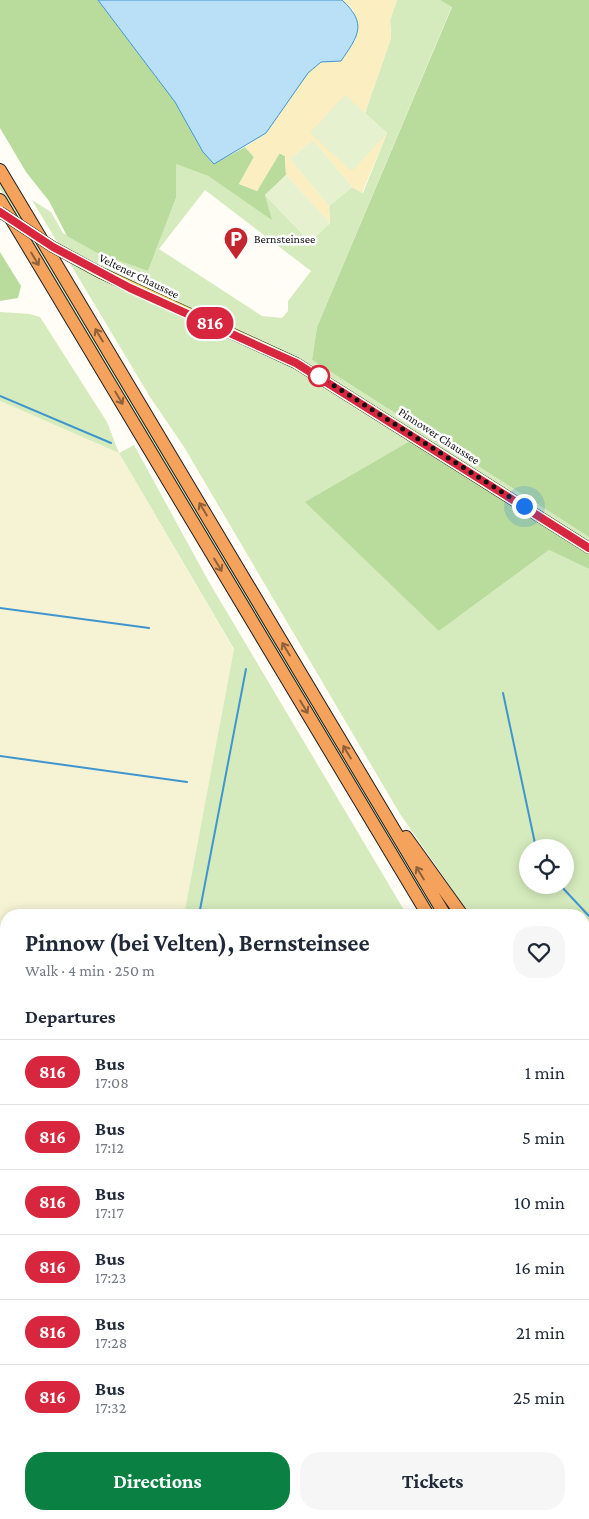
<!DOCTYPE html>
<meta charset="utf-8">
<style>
body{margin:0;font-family:"Crimson Pro",serif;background:#f6f6f7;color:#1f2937;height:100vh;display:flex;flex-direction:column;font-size:19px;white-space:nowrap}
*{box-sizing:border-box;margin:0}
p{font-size:16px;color:#747a83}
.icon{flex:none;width:28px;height:28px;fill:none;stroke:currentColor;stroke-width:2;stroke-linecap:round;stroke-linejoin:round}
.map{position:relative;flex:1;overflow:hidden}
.sheet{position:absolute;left:0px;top:909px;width:590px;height:611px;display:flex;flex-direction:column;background:#fff;border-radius:20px 20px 0 0;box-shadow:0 2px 12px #0003}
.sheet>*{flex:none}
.badge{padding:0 10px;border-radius:16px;font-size:18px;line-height:32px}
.controls{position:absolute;left:519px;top:839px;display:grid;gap:10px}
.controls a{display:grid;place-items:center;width:55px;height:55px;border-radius:50%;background:#fff;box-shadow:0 2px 12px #0003;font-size:25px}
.you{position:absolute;width:25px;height:25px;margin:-12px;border:4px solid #fff;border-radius:50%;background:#1a73e8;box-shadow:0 0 0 8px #1a73e833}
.map>.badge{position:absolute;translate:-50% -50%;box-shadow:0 0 0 2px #fff}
h2{padding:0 25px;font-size:19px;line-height:45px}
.round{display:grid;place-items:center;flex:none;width:52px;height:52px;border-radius:20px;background:#f6f6f7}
.head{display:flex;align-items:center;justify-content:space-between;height:85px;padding:0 25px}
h1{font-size:24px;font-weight:700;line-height:38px}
.action{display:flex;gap:10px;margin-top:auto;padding:10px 25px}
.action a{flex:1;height:58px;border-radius:20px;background:#0b8043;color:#fff;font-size:20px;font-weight:700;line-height:58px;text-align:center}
.action a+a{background:#f6f6f7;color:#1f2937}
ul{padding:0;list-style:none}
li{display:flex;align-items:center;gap:15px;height:65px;padding:0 25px;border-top:1px solid #e0e1e3}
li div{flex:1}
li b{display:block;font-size:19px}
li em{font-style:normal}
li .badge{min-width:55px;font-weight:700;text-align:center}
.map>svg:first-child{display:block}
</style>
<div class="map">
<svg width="589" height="1519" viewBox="0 0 589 1519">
<rect width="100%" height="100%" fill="#fffdf5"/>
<path fill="#f6f3d4" d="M0,401L119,453L234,650L184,915H6V1043L0,1041Z
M139,1514H205L198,1519Z
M219,1514H569L572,1519H213Z"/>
<path fill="#d5ebbd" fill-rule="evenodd" d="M397,0H440L452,6L317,327L312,360L589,537V554L412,440L439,631L549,550L589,569V1092L584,1087V915H470L400,814L184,447L150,397L32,200L51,212L63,233L97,253L148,271L176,198L175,163L208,176L271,219L265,195L310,242L330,223L329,206L352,187L363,193L387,133L365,113L391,38L390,20ZM205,190L311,271L288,301V311L282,318L262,316L159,249ZM528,848H565V885H528Z
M0,182L439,915H435L0,189Z
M0,312L30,314L40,317L107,422L119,453L134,445L209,582L407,915H184L234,649L119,453L0,401Z
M0,1041L6,1043V1514H139L186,1519H0Z
M589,1282V1519H572L570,1514H584V1299Z"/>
<path fill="#b9dc9c" d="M0,0H98L175,102L203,152L214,164L245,147L254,157L239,184L257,191L279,153L285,156L286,175L265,195L272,220L208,176L176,164V198L148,271L97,253L67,236L49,201L26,172L0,128Z
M440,0H589V537L312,360L317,327L452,7Z
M0,252L21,286L18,298L0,301Z
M412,440L589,554V569L549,550L439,631L305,502Z"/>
<path fill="#fbeec1" d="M342,0H397L390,20L391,38L365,113L387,133L362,193L352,187L313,140L290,159L329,206L330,223L286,175L285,156L280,153L257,191L239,184L254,157L245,147L266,133L308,73L321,62L341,61L356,39L354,11Z"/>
<path fill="#e6f2cf" d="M345,95L387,133L352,171L310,133Z
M313,140L352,187L329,206L290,159Z
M286,175L330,223L310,242L265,195Z"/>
<path fill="#b9e0f7" stroke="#3f96cf" d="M98,0H342C368,24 358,36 341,61L321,62L308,73L266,133L214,164L203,152L175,102Z"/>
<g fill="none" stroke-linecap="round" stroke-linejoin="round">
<path stroke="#3f96cf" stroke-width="2" d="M0,396L111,443
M0,608L149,628
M503,693L536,848
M0,756L187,782
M560,885L589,916
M199,915L246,669
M0,1058L6,1060
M584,1068L589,1065"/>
<defs>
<path id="major" d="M99,272L296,363L589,548"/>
<path id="highway" d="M0,170L445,915
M0,200L428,915
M406,837L462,915
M584,1093L589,1098
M584,1120L589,1129
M584,1145L589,1154
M584,1175L589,1184
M584,1202L589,1210
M584,1224L588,1248L584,1289
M0,1357H6
M0,1368H6
M584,1390H589
M584,1401L589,1402
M584,1412H589
M584,1500L589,1519"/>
</defs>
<use href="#major" stroke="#222" stroke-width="12"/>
<use href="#highway" stroke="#222" stroke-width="14"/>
<use href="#major" stroke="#f9d66b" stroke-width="11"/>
<use href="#highway" stroke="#f5a25d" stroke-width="12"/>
<defs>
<path id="major-bridge" d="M0,212L53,247L99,272"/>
</defs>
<use href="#major-bridge" stroke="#222" stroke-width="12" stroke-linecap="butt"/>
<use href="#major-bridge" stroke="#f9d66b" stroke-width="11"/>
</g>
<defs><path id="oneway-shaft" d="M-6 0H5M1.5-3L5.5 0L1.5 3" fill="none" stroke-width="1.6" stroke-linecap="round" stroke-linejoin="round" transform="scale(1.25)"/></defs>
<g stroke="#8e613b">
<use href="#oneway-shaft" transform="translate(35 259) rotate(59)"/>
<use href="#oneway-shaft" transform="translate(99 335) rotate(-121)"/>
<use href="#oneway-shaft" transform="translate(119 398) rotate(59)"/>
<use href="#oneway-shaft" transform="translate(203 509) rotate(-121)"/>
<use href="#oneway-shaft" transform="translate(218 565) rotate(59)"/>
<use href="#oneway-shaft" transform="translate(286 649) rotate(-121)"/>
<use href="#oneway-shaft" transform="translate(304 707) rotate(59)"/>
<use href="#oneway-shaft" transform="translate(347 752) rotate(-121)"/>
<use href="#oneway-shaft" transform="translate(420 873) rotate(-121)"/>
</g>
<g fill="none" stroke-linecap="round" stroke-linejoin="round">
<defs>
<path id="line" d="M0,212L53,247L130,288L296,363L589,548"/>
</defs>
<use href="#line" stroke="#fff" stroke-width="11"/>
<use href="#line" stroke="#d7263d" stroke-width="8"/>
<path stroke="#111" stroke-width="5" stroke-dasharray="0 9" d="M319,376L524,506"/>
</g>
<defs>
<symbol id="parking-pin" viewBox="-11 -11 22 30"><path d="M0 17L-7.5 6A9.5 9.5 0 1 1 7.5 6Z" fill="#c4262e" stroke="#fff"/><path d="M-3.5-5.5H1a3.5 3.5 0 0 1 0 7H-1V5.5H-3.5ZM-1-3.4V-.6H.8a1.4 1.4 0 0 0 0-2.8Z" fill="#fff"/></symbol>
</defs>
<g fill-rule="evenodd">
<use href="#parking-pin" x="222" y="225" width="28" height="38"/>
</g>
<circle fill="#fff" stroke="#d7263d" stroke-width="2.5" cx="319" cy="376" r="10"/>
<g text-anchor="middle" stroke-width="5" stroke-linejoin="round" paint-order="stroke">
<g font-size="12" fill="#111" stroke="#fff" text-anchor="start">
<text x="254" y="243">Bernsteinsee</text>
</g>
<g font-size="12" fill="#111" stroke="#fff">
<text transform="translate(139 276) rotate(26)" y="4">Veltener Chaussee</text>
<text transform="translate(439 436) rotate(33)" y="4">Pinnower Chaussee</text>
</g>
</g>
</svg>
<div class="controls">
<a><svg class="icon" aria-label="locate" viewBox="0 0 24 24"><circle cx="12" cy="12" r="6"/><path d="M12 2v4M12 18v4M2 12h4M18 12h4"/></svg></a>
</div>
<div class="you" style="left:524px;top:506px"></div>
<b class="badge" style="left:210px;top:323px;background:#d7263d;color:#fff">816</b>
<section class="sheet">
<div class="head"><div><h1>Pinnow (bei Velten), Bernsteinsee</h1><p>Walk · 4 min · 250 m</p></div><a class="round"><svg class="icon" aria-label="heart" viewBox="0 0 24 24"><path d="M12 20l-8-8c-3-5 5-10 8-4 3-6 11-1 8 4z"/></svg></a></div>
<h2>Departures</h2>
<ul>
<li><span class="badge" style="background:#d7263d;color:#fff">816</span><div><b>Bus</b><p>17:08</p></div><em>1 min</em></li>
<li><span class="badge" style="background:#d7263d;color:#fff">816</span><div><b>Bus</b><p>17:12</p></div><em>5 min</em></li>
<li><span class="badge" style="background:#d7263d;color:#fff">816</span><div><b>Bus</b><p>17:17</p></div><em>10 min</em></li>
<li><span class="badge" style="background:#d7263d;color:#fff">816</span><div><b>Bus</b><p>17:23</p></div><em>16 min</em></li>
<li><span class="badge" style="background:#d7263d;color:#fff">816</span><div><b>Bus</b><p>17:28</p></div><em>21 min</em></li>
<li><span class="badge" style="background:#d7263d;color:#fff">816</span><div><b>Bus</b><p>17:32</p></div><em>25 min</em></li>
</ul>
<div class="action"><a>Directions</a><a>Tickets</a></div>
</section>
</div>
